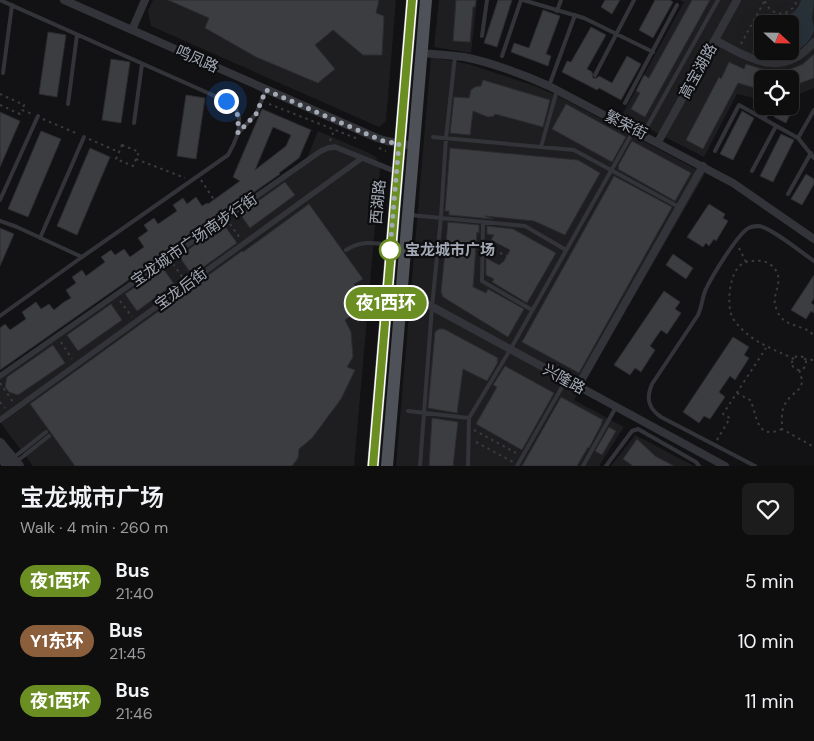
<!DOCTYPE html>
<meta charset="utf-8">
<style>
body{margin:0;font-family:"DM Sans","Noto Sans SC",sans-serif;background:#1c1c1d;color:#f1f3f6;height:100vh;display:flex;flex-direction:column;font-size:19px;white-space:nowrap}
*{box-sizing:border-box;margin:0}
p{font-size:16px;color:#9b9c9e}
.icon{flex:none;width:28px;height:28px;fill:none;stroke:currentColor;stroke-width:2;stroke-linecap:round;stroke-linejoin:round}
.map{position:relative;height:466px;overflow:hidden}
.side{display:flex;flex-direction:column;background:#0e0e0f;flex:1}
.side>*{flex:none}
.badge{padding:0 10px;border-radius:16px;font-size:18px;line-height:32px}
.needle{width:32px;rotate:112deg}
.tools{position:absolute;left:754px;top:15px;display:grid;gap:10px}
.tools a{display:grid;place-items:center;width:45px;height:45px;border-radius:8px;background:#0e0e0f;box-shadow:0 5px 20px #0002,0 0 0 1px #2e2e2f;font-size:25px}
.you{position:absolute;width:25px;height:25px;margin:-12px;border:4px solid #fff;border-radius:50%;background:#1a73e8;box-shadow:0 0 0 8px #1a73e833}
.map>.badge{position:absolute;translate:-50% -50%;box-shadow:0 0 0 2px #fff}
.round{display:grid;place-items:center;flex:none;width:52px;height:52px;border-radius:8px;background:#1c1c1d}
.head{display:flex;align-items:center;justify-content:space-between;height:85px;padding:0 20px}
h1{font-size:24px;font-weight:600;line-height:38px}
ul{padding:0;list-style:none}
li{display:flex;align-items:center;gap:15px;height:60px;padding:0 20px}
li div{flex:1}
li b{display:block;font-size:19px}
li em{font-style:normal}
li .badge{min-width:55px;font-weight:700;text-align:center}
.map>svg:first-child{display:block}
</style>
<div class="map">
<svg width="814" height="466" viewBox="0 0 814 466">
<rect width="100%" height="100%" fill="#121214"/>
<path fill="#1e1e21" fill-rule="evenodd" d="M153,0H396L386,121L379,127L151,26L148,11Z
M439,0H477L471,53L434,47Z
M680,0H814V88L790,98V79H762V100L737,94L704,157L622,115L684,2ZM762,24H790V51H762Z
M431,57L468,64L535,86L562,98L705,174L574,400L624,427L599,466H396Z
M318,131L369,153L376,157L380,169L354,466H33L0,422V372L306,161Z
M635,435L694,466H611Z"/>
<path fill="#283138" d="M801,0H814C814,5 812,16 812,19C813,23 814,26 814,30C810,47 787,58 771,58C764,58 758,55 752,52L762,32V51H790V24H766L771,14C785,20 797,14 801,0Z"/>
<path fill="#3c3d41" stroke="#2c2c30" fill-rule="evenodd" d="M168,0H379L376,13L384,16L382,55H363L333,30L315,45L335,69L318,83L256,57L205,28L209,18Z
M456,0H476L475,7H473L470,42L453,41Z
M498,0H512L497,47L484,43Z
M605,0H620L612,14L601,7Z
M655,0H670L673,2L653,38L639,30Z
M692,0H710L645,117L631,109L640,93L636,91L644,75L649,78Z
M543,10L560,16L546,54L551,56L548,66L511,52L514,43L529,48Z
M790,16H792L800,45L792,48L790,41Z
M591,27L606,35L587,69L592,72L593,78H597L599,76L612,83L627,56L641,64L621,100L599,88L597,90L562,72L567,61L571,62Z
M48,32L66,35L57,97L39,94Z
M814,54V78L790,87V79H762V90L738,83L703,149L686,140L719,77L721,79L729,62L744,69L746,64L772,72L788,70L803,64Z
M111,59L130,62L121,123L102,120Z
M483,80L550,100L543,127L495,114L494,116L488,117L473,111L470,135L450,133L454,97L469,98L471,90L475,87L481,86Z
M186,95L205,98L196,159L177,156Z
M566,104L626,137L612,162L552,129Z
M780,106H794L786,123L774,117Z
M262,109L311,130L299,158L279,173L280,174L0,370V328L5,324L10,330L26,319L22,312L36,302L41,309L49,304L54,310L64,302L71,298L66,290L76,283L72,277L82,270L86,276L105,262L101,257L111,250L115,255L124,249L130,257L144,247L138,238L148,231L144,225L154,218L158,224L177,211L173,205L183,198L187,204L196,197L202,206L207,203L208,204L240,181L233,177ZM273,127L291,135L286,146L255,170Z
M742,111L754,118L733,160L720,154Z
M0,112L20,121L0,167Z
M41,131L61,139L28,217L8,209Z
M781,134L794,140L773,182L760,176Z
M632,141L691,173L675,201L618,169L619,167L618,166Z
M90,148L110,157L77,235L57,226Z
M450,148L578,160L600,173L565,235L534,221L485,216L493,219L449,215V211H445Z
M806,174L814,179V184L802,205L791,199Z
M614,176L672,207L579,373L522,342Z
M285,182L295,195L250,228L240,214Z
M309,204L363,279L354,284L362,296L353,302L359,311L345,320L351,332L353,357L347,367L355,370L341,399L312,438L299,449L298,458L292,466H75L30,404L242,251L243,252Z
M709,204L725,214L723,218L728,221L716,241L714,239L709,246L706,243L703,247L687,237Z
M448,222L479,225V233L477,232L473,287L486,293L488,289L524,309L508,337L443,297L441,292Z
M224,225L237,243L192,275L179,256Z
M487,226L513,229L556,253L527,303L492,282L494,279L486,275V258L499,265L504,261L510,250L491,240L494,235L487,234Z
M0,228L14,234L0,266Z
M673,254L693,268L686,279L666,265Z
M163,268L174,284L137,311L125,294Z
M814,275V298L811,303L814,305V313L811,311L806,319L791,310Z
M664,291L680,302L675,309L681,313L667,334L661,330L650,346L655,350L641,372L635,368L630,375L614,365Z
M111,304L122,320L78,351L67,335Z
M439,329H444L498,358L497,361L498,362L487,381L463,369L457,413L428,408L435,332Z
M733,337L749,347L744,355L749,358L735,380L730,376L719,392L725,397L710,419L704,416L699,423L683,412Z
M53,345L65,363L18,395L9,392L5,387L7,377Z
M505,366L554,393L522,450L476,424L497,387L493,385Z
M561,397L603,420L601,423H602L589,448L588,447L577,466H522Z
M432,418L458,422L453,466H429Z
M609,427L616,431L602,455L595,451Z
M637,439L655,456L674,466H633L623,459Z"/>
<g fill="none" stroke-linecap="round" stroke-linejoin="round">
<path stroke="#393b40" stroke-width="2" stroke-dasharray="2.5 4" stroke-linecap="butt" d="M765,1C771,18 792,17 797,0
M786,13L789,24
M790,27L797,49
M741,44L765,0
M0,94L24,105L22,110
M269,104L358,139
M0,105L20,114L22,110
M22,110L32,114
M43,119L78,134
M89,139L119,152
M330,141L334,130
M122,145L139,152L133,166L116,159Z
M379,148L386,151
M136,159L185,178
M201,180L222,212
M230,224L240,238
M488,248L507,256
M739,248L746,262
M173,264L183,278
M120,301L132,317
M61,342L72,359
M792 363a7 7 0 1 1 14 0a7 7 0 1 1-14 0Z
M794,359C771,348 749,341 734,320C726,310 729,279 737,269C741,263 747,261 753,261C760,260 766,261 771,265C788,280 770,293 776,308C783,330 803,322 814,336
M804,359L814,360
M799,370C808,392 793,389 785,404C781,411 782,421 782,429L814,447
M0,383L13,402
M737,393L750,400C758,415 755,441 782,429
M0,402L5,408
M474,430L518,454
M717,440L730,418L723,414L766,348
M476,442L513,462"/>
<path stroke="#333439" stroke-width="4" d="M0,0L226,101C229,103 233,105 235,108C245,122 235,143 228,155L82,257L17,227L0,221
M523,0L584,18L653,52
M557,11L561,0
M482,36L487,0
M502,56L521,0
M3,73L12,5
M595,75L634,0
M549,86L575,15
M625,103L677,5
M68,104L77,35
M764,119L771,106
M134,123L142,64
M238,133L256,114L266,90
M643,134L718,0
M433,137L574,150L679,207
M798,138L814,110
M541,147L557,90
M715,151L739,105L798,138L814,158
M752,171L776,126
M788,194L811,153
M0,200L38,116
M410,215L525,226L566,250
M483,222L482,281L532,310
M40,238L84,137
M346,250C360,241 372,242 389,245
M0,316L82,257
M408,411L469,418
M13,458L46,432
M16,462L49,436
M420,466L432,307L441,217L446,138L455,56
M468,466L469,418L510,350L634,130
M517,466L566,380
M583,466L616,407
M606,466L632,431L638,429L696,462L699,466
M755,466L661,417C648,408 646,398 652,384L698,315C702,307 702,297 706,289C712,276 736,237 747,229C751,226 755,226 759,226C772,228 802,253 814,261"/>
<path stroke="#333439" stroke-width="5.5" d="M0,376L321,151L328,148L335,147L397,172
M0,420L362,158"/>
<path stroke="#333439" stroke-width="8" d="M64,0L377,138L387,141L414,146
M132,30L145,0
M715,40C751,59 782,80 814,42
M420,53C435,54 449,55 464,57C490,62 525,75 549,86L733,183L814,239
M658,142L737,0
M401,301L418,299L725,466
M578,386L703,166"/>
<path stroke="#333439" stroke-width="10" d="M0,443L19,466
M0,456L8,466"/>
<path stroke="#4f5158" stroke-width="12" d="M373,466L412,0
M387,466L426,0"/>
</g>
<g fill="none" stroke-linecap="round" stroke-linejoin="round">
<defs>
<path id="line" d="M373,466L412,0"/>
</defs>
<use href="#line" stroke="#fff" stroke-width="11"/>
<use href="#line" stroke="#6b8e23" stroke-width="8"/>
<path stroke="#a3a9b5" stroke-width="5" stroke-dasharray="0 9" d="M226,101C240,111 238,116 238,133L256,114L266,90L376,138L386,142L399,143L390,250"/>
</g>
<circle fill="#fff" stroke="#6b8e23" stroke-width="2.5" cx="390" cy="250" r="10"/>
<g text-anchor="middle" stroke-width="4.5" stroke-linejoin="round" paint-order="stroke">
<g font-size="15" fill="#a3a9b5" stroke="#0d0d0f">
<text transform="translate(197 59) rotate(24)" y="5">鸣凤路</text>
<text transform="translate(698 71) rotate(-61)" y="5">高宝湖路</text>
<text transform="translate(626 125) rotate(27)" y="5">繁荣街</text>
<text transform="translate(378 202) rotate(-85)" y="5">西湖路</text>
<text transform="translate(194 240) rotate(-35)" y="5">宝龙城市广场南步行街</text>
<text transform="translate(181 289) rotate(-36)" y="5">宝龙后街</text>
<text transform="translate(564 379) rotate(29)" y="5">兴隆路</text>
</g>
<g font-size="15" font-weight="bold" fill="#a3a9b5" stroke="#0d0d0f" text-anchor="start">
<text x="405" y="255">宝龙城市广场</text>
</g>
</g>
</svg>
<div class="tools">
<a><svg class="needle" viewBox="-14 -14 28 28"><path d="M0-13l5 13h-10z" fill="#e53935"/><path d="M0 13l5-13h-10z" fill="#9b9c9e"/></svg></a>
<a><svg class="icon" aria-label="locate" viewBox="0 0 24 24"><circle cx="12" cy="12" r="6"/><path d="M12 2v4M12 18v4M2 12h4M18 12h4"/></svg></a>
</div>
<div class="you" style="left:226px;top:101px"></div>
<b class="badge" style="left:386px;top:303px;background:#6b8e23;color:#fff">夜1西环</b>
</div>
<section class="side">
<div class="head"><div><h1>宝龙城市广场</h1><p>Walk · 4 min · 260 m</p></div><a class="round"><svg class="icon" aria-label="heart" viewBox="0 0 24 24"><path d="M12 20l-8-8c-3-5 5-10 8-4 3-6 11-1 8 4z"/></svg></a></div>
<ul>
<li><span class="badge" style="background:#6b8e23;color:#fff">夜1西环</span><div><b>Bus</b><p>21:40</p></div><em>5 min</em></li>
<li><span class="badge" style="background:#8b5e3c;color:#fff">Y1东环</span><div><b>Bus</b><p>21:45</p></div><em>10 min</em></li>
<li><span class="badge" style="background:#6b8e23;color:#fff">夜1西环</span><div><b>Bus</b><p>21:46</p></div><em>11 min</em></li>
</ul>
</section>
